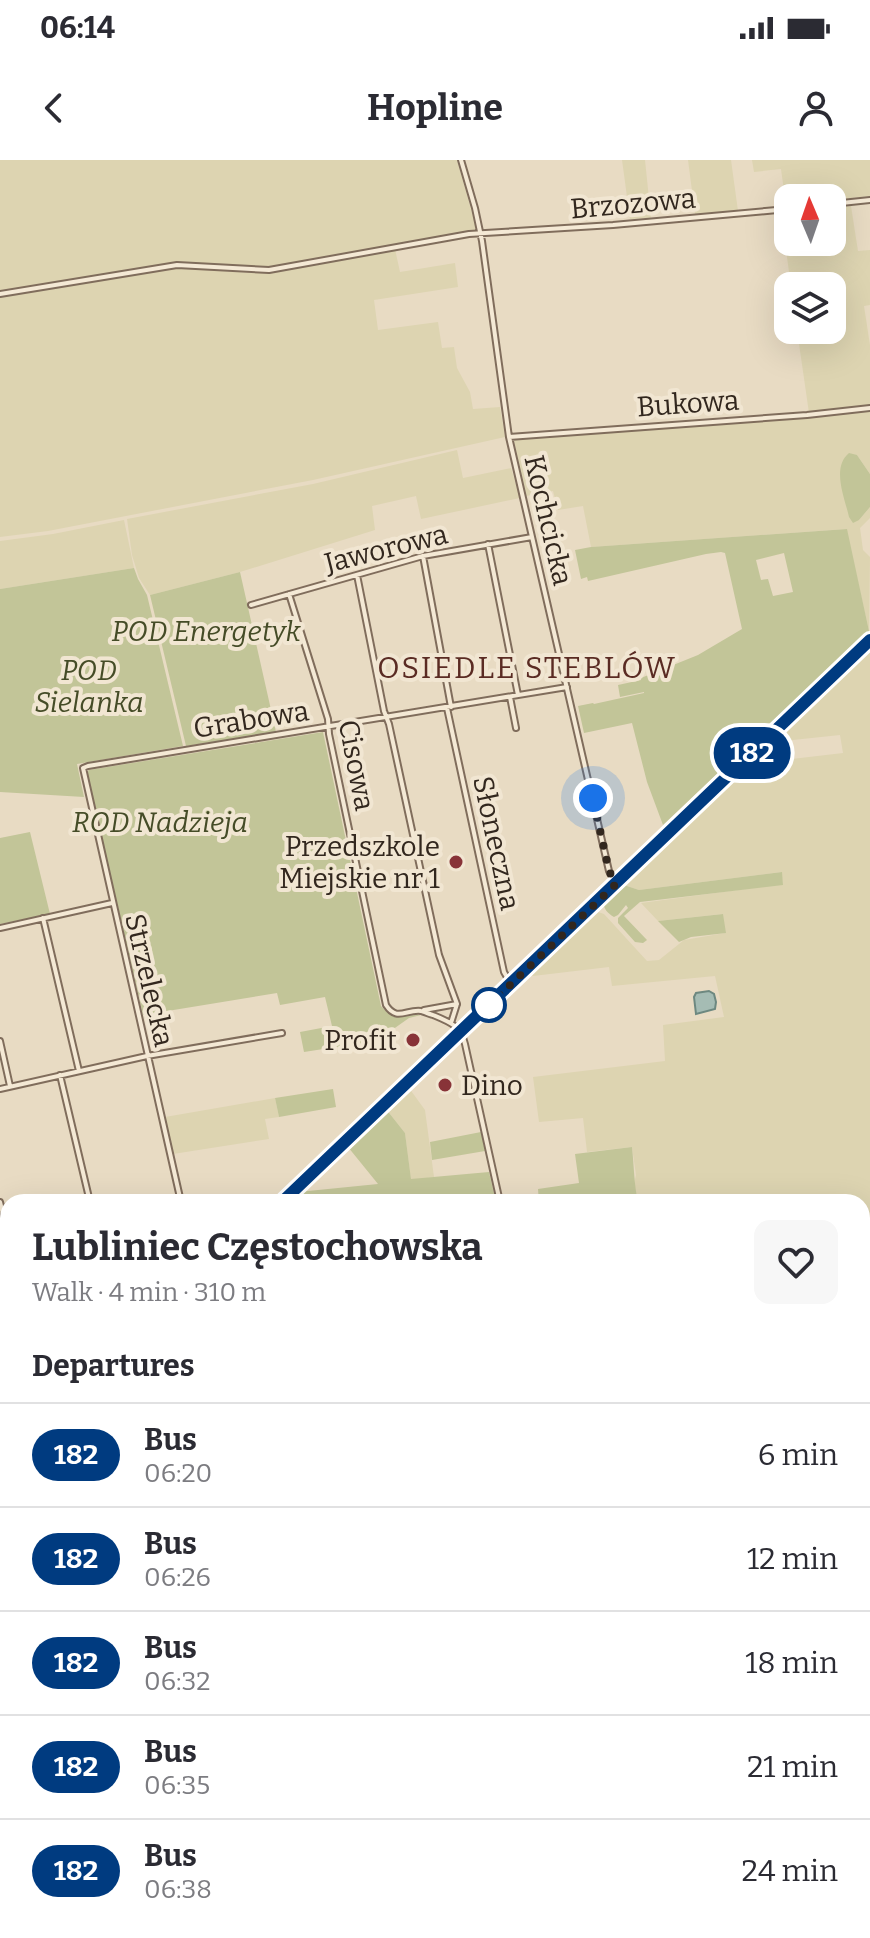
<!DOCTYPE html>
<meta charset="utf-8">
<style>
body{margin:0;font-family:Bitter,serif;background:#f7f7f7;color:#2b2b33;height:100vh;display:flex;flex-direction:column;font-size:30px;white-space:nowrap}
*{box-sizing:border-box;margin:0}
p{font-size:26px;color:#7c7c81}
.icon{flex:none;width:44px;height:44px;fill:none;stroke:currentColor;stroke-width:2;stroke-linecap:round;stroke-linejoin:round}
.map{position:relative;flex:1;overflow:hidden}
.side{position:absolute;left:0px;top:1034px;width:870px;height:744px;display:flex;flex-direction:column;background:#fff;border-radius:24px 24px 0 0;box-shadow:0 8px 32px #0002}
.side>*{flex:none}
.badge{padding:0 16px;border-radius:26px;font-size:28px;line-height:52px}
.needle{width:52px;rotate:358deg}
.fabs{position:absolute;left:774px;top:24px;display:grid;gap:16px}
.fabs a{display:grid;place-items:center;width:72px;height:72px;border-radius:16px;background:#fff;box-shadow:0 8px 32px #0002;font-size:40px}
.you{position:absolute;width:40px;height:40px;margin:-20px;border:6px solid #fff;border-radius:50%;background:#1a73e8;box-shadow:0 0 0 12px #1a73e833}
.map>.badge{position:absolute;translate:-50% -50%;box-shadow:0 0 0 4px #fff}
h2{padding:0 32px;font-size:30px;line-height:72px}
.round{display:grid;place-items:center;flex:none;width:84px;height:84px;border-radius:16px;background:#f7f7f7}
.headline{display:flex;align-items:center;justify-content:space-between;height:136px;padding:0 32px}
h1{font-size:38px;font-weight:700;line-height:60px}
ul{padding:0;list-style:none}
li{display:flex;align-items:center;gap:24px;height:104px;padding:0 32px;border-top:2px solid #e1e1e2}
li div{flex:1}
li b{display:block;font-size:30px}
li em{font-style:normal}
li .badge{min-width:88px;font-weight:700;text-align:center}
.status{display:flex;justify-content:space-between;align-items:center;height:56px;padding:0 40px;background:#fff;direction:ltr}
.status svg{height:22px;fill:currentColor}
header{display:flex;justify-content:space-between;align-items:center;height:104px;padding:0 32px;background:#fff;font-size:36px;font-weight:700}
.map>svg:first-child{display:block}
</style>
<div class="status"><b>06:14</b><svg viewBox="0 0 49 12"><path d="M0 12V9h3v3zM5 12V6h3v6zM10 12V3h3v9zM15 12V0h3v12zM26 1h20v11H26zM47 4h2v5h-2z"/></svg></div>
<header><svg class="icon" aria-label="back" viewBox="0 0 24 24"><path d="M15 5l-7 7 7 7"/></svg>Hopline<svg class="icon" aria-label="person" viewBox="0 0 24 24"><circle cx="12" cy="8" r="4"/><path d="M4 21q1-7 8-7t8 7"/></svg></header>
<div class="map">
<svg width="870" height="1778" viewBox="0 0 870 1778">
<rect width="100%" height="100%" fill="#e8dbc3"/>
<path fill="#ddd4b1" d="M0,0H457L476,67V70L472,71L457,74L277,106L253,108L180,102L0,131Z
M622,0H645L651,58L630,59Z
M688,0H731L738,51L695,54Z
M752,0H870V36L832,40V38H788V45L786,46L781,9L754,12Z
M851,46L858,91L870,90V145L864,146L870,185V246L809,253L797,170H832V126H791L781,54H788V82H832V48Z
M395,89L400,112L455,103L458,127L374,140L378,170L438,162L442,188L454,187L457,208L470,232L473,249L500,247L505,277L313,320L48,371L0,377V137L179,108L253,113L275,112Z
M870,250V314L857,295L859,360L870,347V358L860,368L863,390L870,397L869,471L846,369L591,387L583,346L558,350L553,331L526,336L514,281L516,278L525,277L802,257Z
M457,290L463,318L511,308L520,338L421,359L416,336L372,346L375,370L240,412L150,435L139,418L132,395L127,359L313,324Z
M124,360L134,408L0,429V381L53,374Z
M870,489V1192H862V1042H638L634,1024L636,1015L632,987L587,992L583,958L539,962L533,917L665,901L663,865L724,857L715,816L612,826L609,807L533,816L529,813L595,751L604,754L647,801L659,800L684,780L725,773L722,754L658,761L641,743L783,724L781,712L639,730L621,724L755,600L758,603L843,593L840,575L774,582Z
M409,928L425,950L434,1017L411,1020L405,973L386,949Z
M275,938L279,957L265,959L269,979L173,994L165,957Z"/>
<path fill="#c2c598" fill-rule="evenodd" d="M849,293L857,295L870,314V347L859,360L853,363L849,357C845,338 831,308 849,293Z
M847,369L869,471L663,665L647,622L632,563L584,573L578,546L593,543L594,544L644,533V532L620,537L618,525L641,520V518L698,495L742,469L725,393L721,392L706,394L588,421L587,417L581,419L575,390L591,387ZM784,393L793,432L773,436L768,419L761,420L756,400Z
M134,408L138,419L147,435L183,586L77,604L84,637L0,632V429Z
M240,412L276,572L186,586L150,435Z
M323,572L381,846C393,861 405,854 421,855L409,858L392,870L389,868L375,881L304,892L300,872L332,866L325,837L280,845L277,833L143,855L87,613L89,610Z
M30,672L50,754L0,764V678Z
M782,712L783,725L640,742L624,756L647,780L643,783L635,782L618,763V758L628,748L626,745L618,755L614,757C593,744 610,735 621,724L639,730Z
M723,754L726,773L691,777L679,782L658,761Z
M333,929L336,947L279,957L275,938Z
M386,949L405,973L411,1019L489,1012L496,1042H288L298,1032L378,1024L348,987Z
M481,972L485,991L432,1000L430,982Z
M632,987C634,1006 634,1024 638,1042H539L538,1029L579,1023L575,994Z
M870,1409V1583L862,1592V1410Z
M448,1770H529L530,1778H456Z"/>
<path fill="#a5bcb4" stroke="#6d8880" stroke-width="2" d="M709,831L714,834L716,842L715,849L696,854L694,837L696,833Z"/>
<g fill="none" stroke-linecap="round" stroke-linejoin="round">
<path stroke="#6d8880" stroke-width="2" d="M862,1521L870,1518"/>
<defs>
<path id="street" d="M461,0L475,48L482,81L509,277L609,711L616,724
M832,44L870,40
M0,134L177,105L269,110L469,74L613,65L788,49
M509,277L807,255L870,248
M488,384L518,535
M423,396L451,547
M357,415L384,551L389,564L439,795L457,844L451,863
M289,434L328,559L329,574L386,845C397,862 406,849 421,851C422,851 432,855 433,855C450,862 461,866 465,884L500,1042
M251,445L423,396L532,377
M510,537L516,568
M447,548L504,812L511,824
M43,758L79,911
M0,768L112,743
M424,850L457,844
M0,881L10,926
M60,915L90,1042
M0,929L147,896L282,873
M0,1042L8,1074
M181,1042L83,608L88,606L567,527
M0,1133L8,1131
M862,1195L870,1194
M0,1215L8,1207
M0,1531L8,1530
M0,1559L8,1556
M0,1575L8,1574
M0,1582L8,1651
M0,1676L8,1675
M218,1770L220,1778
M442,1770L451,1778
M532,1770L534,1778
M652,1770L653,1778
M812,1770L816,1778
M857,1778L870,1764"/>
<path id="secondary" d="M282,1042L870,480
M0,1310L8,1303
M0,1466L8,1473
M124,1770L126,1778"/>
</defs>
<use href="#street" stroke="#806d5c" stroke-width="8"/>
<use href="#secondary" stroke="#624f3f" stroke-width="10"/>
<use href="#street" stroke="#f4e9d5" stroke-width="4"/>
<use href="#secondary" stroke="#f4e9d5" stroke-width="6"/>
<path stroke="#32271e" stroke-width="2" stroke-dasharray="14 14" stroke-linecap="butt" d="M0,1372L8,1380
M0,1393L8,1400
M0,1429L8,1436
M354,1770L366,1778
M380,1770L389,1778
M414,1770L423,1778"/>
</g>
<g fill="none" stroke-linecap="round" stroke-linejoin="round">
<defs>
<path id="line" d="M282,1042L870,480"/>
</defs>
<use href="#line" stroke="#fff" stroke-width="18"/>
<use href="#line" stroke="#003b80" stroke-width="12"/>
<path stroke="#32271e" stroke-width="8" stroke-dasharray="0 14.4" d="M489,845L616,724L609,711L593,638"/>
</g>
<g fill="#883338" stroke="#f1e6d2" stroke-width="3">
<circle cx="456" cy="702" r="8"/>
<circle cx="413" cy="880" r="8"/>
<circle cx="445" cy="925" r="8"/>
</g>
<circle fill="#fff" stroke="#003b80" stroke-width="4" cx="489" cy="845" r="16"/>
<g text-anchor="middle" stroke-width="8" stroke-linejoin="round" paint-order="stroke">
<g font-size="28" fill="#32271e" stroke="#f1e6d2">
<text transform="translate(633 43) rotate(-5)" y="10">Brzozowa</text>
<text transform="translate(688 243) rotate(-4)" y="10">Bukowa</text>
<text transform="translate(549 360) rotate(77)" y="10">Kochcicka</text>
<text transform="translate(386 388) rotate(-14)" y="10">Jaworowa</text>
<text transform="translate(251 559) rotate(-9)" y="10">Grabowa</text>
<text transform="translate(357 605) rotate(79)" y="10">Cisowa</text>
<text transform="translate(497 683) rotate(78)" y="10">Słoneczna</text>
<text transform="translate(150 820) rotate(77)" y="10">Strzelecka</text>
</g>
<g font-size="28" font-style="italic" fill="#454c27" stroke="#f1e6d2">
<text x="206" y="481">POD Energetyk</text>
<text x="89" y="520">POD<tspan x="89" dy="32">Sielanka</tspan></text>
<text x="160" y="672">ROD Nadzieja</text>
</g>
<g font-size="28" fill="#32271e" stroke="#f1e6d2" text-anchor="end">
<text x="440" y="696">Przedszkole<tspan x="440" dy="32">Miejskie nr 1</tspan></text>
<text x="397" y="890">Profit</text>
<text x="461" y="935" text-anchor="start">Dino</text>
</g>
<g font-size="30" letter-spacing="2" fill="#5a2b23" stroke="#f1e6d2">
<text x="527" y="518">OSIEDLE STEBLÓW</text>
</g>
</g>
</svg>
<div class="fabs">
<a><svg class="needle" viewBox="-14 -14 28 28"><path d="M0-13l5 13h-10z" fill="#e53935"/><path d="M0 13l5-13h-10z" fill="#7c7c81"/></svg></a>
<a><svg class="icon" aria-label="layers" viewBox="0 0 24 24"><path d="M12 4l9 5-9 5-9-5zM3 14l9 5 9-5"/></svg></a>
</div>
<div class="you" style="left:593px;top:638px"></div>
<b class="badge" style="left:752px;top:593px;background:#003b80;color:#fff">182</b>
<section class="side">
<div class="headline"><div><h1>Lubliniec Częstochowska</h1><p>Walk · 4 min · 310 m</p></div><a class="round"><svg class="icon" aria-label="heart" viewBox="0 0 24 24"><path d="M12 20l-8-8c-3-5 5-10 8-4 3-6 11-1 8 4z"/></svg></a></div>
<h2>Departures</h2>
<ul>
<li><span class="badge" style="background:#003b80;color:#fff">182</span><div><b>Bus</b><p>06:20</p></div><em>6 min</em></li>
<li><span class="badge" style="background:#003b80;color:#fff">182</span><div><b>Bus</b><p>06:26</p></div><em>12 min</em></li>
<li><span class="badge" style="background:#003b80;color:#fff">182</span><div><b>Bus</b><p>06:32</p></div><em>18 min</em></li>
<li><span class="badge" style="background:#003b80;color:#fff">182</span><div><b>Bus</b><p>06:35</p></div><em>21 min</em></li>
<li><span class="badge" style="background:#003b80;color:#fff">182</span><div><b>Bus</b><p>06:38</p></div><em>24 min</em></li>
</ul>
</section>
</div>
